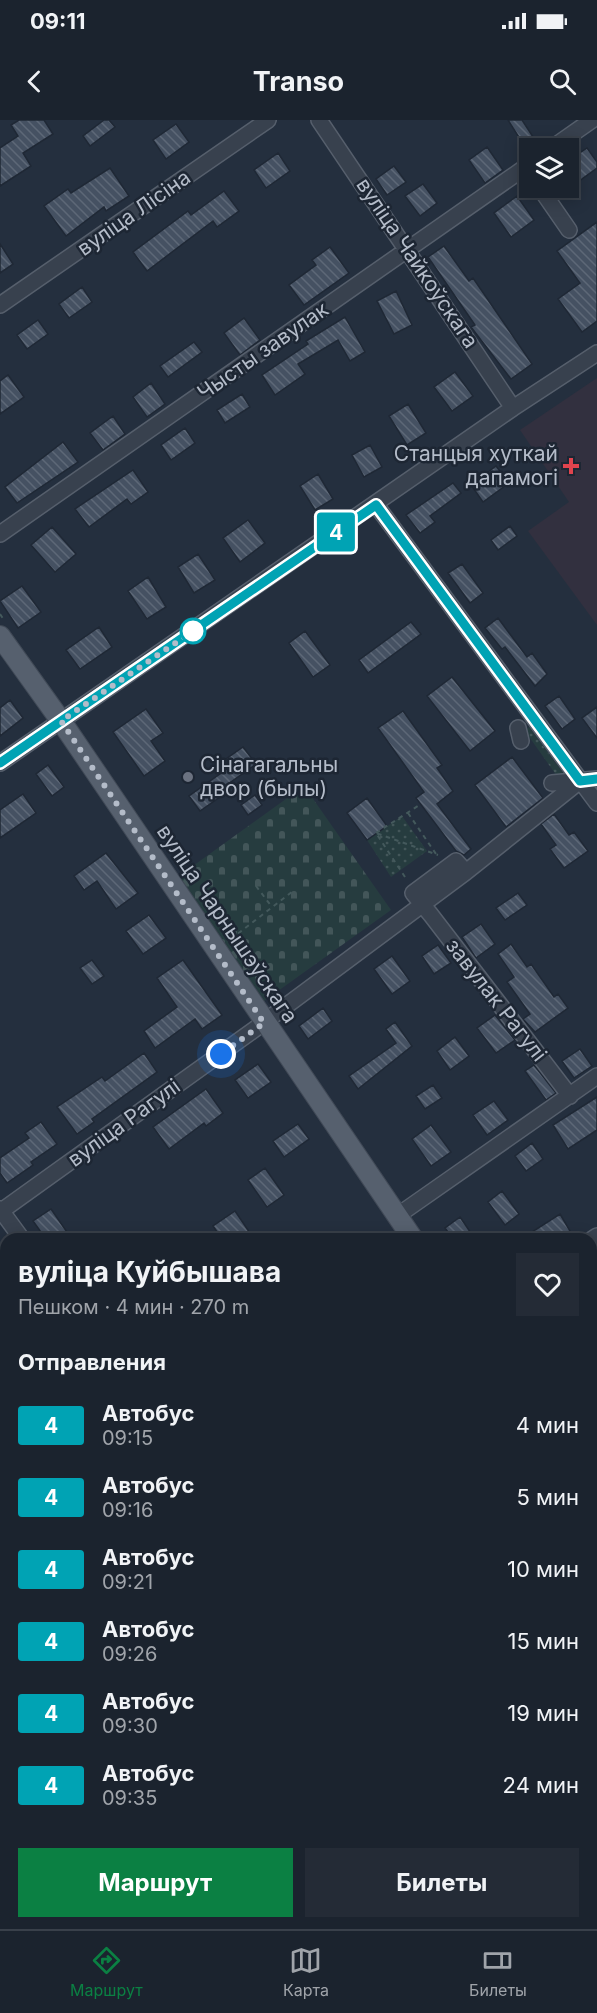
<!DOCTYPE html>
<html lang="ru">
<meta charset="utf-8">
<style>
body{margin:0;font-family:Inter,sans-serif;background:#242b36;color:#f1f3f6;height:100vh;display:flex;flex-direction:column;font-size:22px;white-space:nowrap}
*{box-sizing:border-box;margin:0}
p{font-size:20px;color:#a0a4aa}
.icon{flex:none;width:33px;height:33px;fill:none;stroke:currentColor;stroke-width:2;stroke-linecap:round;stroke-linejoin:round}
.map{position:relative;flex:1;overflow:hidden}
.side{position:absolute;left:0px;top:1113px;width:597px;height:696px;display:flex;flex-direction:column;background:#1b232e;border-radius:18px 18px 0 0;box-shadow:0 3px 15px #0003,0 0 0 2px #39404a}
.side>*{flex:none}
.badge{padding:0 12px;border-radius:4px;font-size:21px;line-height:39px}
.fabs{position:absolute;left:519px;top:18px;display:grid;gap:12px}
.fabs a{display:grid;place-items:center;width:60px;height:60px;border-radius:0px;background:#1b232e;box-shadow:0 3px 15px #0003,0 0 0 2px #39404a;font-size:30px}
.you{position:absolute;width:30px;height:30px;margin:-15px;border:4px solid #fff;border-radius:50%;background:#1a73e8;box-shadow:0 0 0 9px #1a73e833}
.map>.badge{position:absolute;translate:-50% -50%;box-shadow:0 0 0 3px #fff}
h2{padding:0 18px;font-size:22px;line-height:54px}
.round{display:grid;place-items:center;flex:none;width:63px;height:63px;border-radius:0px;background:#242b36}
.summary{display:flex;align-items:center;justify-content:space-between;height:102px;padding:0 18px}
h1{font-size:28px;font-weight:700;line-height:45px}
.action{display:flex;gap:12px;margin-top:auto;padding:12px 18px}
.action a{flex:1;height:69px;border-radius:0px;background:#0b8043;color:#fff;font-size:24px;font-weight:700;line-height:69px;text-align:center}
.action a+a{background:#242b36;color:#f1f3f6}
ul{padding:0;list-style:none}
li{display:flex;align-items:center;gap:18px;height:72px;padding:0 18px}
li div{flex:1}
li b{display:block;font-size:22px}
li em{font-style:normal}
li .badge{min-width:66px;font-weight:700;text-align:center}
.status{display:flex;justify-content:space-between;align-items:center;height:42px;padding:0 30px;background:#1b232e;direction:ltr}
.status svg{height:16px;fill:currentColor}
header{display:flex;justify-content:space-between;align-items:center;height:78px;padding:0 18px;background:#1b232e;font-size:27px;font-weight:700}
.menu{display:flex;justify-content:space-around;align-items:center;height:84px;border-top:2px solid #39404a;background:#1b232e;font-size:16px;color:#a0a4aa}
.menu a{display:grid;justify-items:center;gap:3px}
.menu .on{color:#0b8043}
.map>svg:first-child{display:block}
</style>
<div class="status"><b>09:11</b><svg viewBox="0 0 49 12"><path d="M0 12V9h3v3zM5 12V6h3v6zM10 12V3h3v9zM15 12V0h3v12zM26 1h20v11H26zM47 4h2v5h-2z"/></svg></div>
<header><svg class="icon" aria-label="back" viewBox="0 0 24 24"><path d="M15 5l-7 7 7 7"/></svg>Transo<svg class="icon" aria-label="search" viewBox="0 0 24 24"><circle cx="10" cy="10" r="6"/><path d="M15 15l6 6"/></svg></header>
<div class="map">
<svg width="597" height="1809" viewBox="0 0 597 1809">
<defs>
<pattern id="grass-dots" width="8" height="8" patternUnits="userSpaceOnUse" patternTransform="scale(1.5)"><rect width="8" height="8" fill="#263c3f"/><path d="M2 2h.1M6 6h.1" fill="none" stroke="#435659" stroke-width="1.8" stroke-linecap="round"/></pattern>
<pattern id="cemetery-stones" width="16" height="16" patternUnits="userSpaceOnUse" patternTransform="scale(1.5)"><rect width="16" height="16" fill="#263c3f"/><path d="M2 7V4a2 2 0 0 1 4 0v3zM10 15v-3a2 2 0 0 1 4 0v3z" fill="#435659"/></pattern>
<pattern id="building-back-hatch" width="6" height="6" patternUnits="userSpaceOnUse" patternTransform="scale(1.5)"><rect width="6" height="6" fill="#455162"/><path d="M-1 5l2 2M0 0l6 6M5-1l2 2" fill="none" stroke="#5d6877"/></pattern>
</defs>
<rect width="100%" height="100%" fill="#242f3e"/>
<path fill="#32303f" d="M597,258V505L528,411L569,382L520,310Z"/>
<path fill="url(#grass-dots)" d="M529,607L566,657L559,659L525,611Z
M402,696L427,731L391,757L367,720Z"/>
<path fill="url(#cemetery-stones)" d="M304,666L391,790L264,881L179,756Z"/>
<path fill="url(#building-back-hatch)" stroke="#1f2835" stroke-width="1.5" d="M19,0H44L53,14L23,33L31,46L0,66V28L18,16L11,5Z
M104,0H109L115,7L90,26L83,16Z
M508,0H522L537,23L527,30Z
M176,4L189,22L166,39L153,20Z
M487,27L503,50L485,63L469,40Z
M587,28L597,42V48L568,69V41Z
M278,33L290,51L266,68L254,50Z
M394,46L406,62L387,75L376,59Z
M110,48L129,76L106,91L104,87L66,116L44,86L68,69L71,73Z
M423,64L437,83L420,96L405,76Z
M224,71L239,91L217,107L213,101L147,151L133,132L188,91L191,95Z
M517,76L534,100L511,117L494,93Z
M597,102V201L582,212L558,179L580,163L557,131Z
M0,124L13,144L0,153Z
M444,126L469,161L473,158L532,244L511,259L471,207L475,205L428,137Z
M330,127L349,153L304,185L289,165L316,145L312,140Z
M82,167L92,182L69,198L59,184Z
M396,171L412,205L394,214L377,181Z
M345,197L365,232L350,241L338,220L298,244L305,254L275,275L262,255L308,224L306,221Z
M244,198L260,220L240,235L224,213Z
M38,200L48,214L27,229L17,215Z
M194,222L202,232L168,257L160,246Z
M455,252L473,276L452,291L434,267Z
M8,255L24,277L0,294V261Z
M151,263L165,284L147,297L133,277Z
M242,274L250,287L225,303L217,290Z
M408,284L426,313L407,325L389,296Z
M113,296L125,314L103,330L90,313Z
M185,308L195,323L171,340L161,325Z
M63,322L78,342L17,383L5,367Z
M370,325L382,347L364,357L352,335Z
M496,346L509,363L483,382L471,365Z
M133,350L148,372L131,384L127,379L89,407L75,389Z
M318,354L333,379L315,390L300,366Z
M453,363L461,373L430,396L435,402L420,413L406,395Z
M248,400L265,423L240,442L223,418Z
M510,406L517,416L498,430L491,420Z
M52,407L76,434L55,452L31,425Z
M198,434L215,460L194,473L178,447Z
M462,444L483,473L470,483L448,453Z
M148,457L166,487L147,499L128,471Z
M22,466L41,492L18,508L0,481Z
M498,498L527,537L532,533L547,554L535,566L505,527L502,529L485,508Z
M411,502L421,514L368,553L359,540Z
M99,507L112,527L80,549L66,530Z
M305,511L330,545L313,557L289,523Z
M452,557L495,611L470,631L427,576Z
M559,576L575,599L562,609L545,586Z
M10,580L23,598L0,616V588Z
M597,587V618L582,598Z
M146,589L163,613L151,621L165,641L144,656L113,612Z
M403,591L442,645L437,648L453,671L437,684L471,729L464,735L456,731L416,678L424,672L378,608Z
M243,627L256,644L224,667L227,672L200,691L189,676L231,646L226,639Z
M512,637L543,678L506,707L475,665Z
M48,645L64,667L52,676L36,654Z
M23,674L36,693L0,718V690Z
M255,675L262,685L248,695L241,685Z
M367,678L387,706L367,720L347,693Z
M554,694L569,715L574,712L588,731L564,748L550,729L556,725L541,704Z
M106,733L138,773L116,789L97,761L84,770L74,756Z
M518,773L527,785L505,800L496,788Z
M149,795L166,818L143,834L126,811Z
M481,804L495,824L476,838L462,817Z
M511,824L527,847L531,844L554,877L558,874L568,888L535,912L523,899L530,894L507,862L514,857L498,834Z
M438,825L451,843L434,854L422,836Z
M392,836L410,861L392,874L374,849Z
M92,840L104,856L92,864L80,848Z
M183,840L222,895L202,909L195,899L155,928L144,911L177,887L157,858Z
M323,888L332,901L308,919L299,906Z
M495,895L515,920L496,933L477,908Z
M395,902L412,926L358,969L349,956L396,923L386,909Z
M455,917L469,936L450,950L437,931Z
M580,929L592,946L574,958L562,941Z
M144,933L157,952L92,999L94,1002L77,1014L57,987L102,957L105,961Z
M258,944L271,962L248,978L235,960Z
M534,945L556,973L546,980L525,951Z
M433,965L442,978L425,989L416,976Z
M206,969L223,993L206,1006L204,1003L169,1029L153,1007Z
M597,977V1010L568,1029L553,1005Z
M494,981L508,1000L487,1015L473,995Z
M41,1002L57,1024L31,1042L33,1045L7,1063L0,1053V1038L29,1018L25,1013Z
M298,1004L309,1019L284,1037L273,1021Z
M431,1005L451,1032L431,1046L412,1019Z
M532,1023L543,1039L526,1051L515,1036Z
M265,1048L284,1075L267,1087L248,1060Z
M502,1071L519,1094L505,1105L488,1082Z
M51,1089L69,1115L63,1119H46L33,1101Z
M235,1091L254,1119H222L213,1106Z
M560,1094L570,1111L558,1119H521Z
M460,1097L475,1119H453L445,1108Z"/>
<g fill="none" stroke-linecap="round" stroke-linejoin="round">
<defs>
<path id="minor" d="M319,0L513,288
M552,28L592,0
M540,68L569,110
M0,185L268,0
M376,385L597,683
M0,414L530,44
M518,608L521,621
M0,643L513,288L597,233
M552,663L597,659
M466,752L580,661
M0,1089L22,1119
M0,1092L255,909L466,752L456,741L413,773L431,795L570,976
M397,1096L597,956
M591,1120L597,1116
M591,1417L597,1412
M0,1525L6,1521
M0,1620L6,1629
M591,1662L597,1658
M128,1803L132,1809
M521,1803L526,1809
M39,1809L47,1803
M380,1809L389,1803"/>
<path id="major" d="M0,516L61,601L413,1119
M591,1373L597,1382"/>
</defs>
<use href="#minor" stroke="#565f6c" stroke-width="18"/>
<use href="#major" stroke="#414a57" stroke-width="22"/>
<path stroke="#44595c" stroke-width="2" stroke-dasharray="4.5 4.5" stroke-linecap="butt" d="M0,494L4,500
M408,693L436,734
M376,713L421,684
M405,757L376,713L438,735
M256,766L272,787
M231,819L293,771"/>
<use href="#minor" stroke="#38414e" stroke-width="15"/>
<use href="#major" stroke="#56606e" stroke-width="20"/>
</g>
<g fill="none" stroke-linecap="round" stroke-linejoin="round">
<defs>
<path id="line" d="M0,643L376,385L580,661L597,659"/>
</defs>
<use href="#line" stroke="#fff" stroke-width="14"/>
<use href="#line" stroke="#00a3b4" stroke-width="9"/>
<path stroke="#b4bcc9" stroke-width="6" stroke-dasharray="0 10.8" d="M193,511L61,601L264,903L221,934"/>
</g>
<path fill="#e0444e" stroke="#1d2633" stroke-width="2" d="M568 337h6v6h6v6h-6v6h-6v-6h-6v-6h6z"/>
<circle fill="#fff" stroke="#00a3b4" stroke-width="3" cx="193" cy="511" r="12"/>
<circle fill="#6b7280" stroke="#1d2633" stroke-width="2" cx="188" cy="657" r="6"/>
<g text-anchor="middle" stroke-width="5" stroke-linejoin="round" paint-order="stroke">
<g font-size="21" fill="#b4bcc9" stroke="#1d2633">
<text transform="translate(134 93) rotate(-35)" y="7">вуліца Лісіна</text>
<text transform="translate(417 143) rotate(56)" y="7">вуліца Чайкоўскага</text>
<text transform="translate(263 231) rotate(-35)" y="7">Чысты завулак</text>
<text transform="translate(227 804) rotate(56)" y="7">вуліца Чарнышэўскага</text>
<text transform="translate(496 880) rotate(52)" y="7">завулак Рагулі</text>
<text transform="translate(124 1003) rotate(-36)" y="7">вуліца Рагулі</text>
</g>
<g font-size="21" fill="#b4bcc9" stroke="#1d2633" text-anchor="end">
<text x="558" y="341">Станцыя хуткай<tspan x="558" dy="24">дапамогі</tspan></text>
<text x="200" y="652" text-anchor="start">Сінагагальны<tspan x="200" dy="24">двор (былы)</tspan></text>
</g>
</g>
</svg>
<div class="fabs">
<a><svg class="icon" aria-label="layers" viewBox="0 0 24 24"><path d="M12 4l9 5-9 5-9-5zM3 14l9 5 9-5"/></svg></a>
</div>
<div class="you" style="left:221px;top:934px"></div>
<b class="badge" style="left:336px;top:412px;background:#00a3b4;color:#fff">4</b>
<section class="side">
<div class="summary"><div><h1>вуліца Куйбышава</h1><p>Пешком · 4 мин · 270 m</p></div><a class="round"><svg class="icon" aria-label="heart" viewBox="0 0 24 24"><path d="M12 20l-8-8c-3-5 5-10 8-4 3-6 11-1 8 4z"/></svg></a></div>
<h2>Отправления</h2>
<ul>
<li><span class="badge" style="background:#00a3b4;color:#fff">4</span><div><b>Автобус</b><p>09:15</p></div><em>4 мин</em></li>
<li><span class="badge" style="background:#00a3b4;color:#fff">4</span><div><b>Автобус</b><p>09:16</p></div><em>5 мин</em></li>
<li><span class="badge" style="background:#00a3b4;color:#fff">4</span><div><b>Автобус</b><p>09:21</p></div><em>10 мин</em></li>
<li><span class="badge" style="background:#00a3b4;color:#fff">4</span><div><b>Автобус</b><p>09:26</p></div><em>15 мин</em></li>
<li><span class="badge" style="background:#00a3b4;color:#fff">4</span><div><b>Автобус</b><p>09:30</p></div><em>19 мин</em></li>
<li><span class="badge" style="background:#00a3b4;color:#fff">4</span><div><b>Автобус</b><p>09:35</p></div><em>24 мин</em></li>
</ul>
<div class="action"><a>Маршрут</a><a>Билеты</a></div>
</section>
</div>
<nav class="menu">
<a class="on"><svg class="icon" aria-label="directions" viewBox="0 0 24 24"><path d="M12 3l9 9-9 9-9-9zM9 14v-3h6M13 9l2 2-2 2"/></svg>Маршрут</a>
<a><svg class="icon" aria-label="map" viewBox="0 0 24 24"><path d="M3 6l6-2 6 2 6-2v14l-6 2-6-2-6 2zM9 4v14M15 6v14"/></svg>Карта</a>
<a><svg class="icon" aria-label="tickets" viewBox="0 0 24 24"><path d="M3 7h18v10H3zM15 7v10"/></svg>Билеты</a>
</nav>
